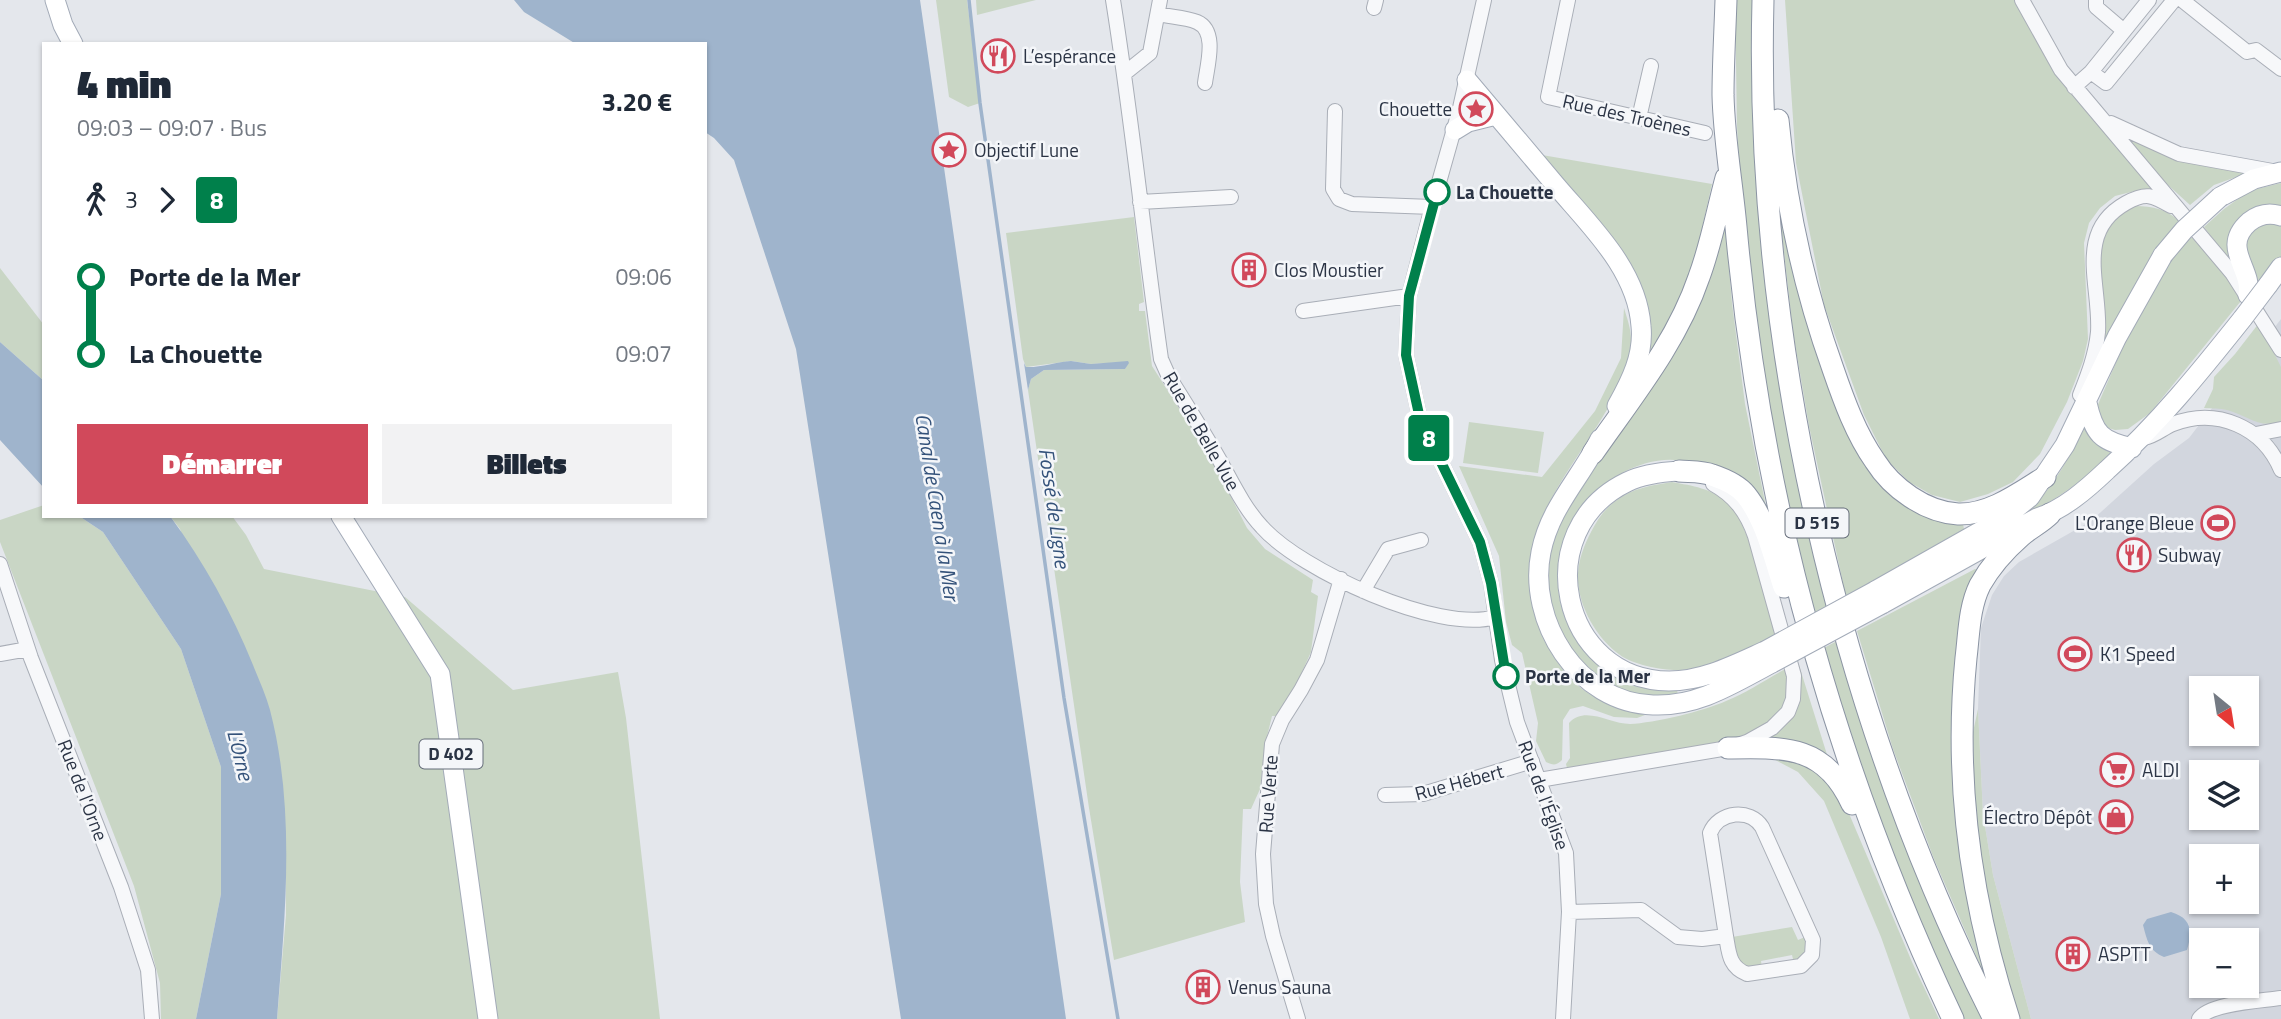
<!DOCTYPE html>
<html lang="fr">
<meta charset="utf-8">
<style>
body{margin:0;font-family:"Titillium Web",sans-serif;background:#f2f2f3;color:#1f2937;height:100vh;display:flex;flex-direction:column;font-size:26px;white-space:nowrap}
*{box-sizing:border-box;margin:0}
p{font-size:23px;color:#747a83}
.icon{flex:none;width:38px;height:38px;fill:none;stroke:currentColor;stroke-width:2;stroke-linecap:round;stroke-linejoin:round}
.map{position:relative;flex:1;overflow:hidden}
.side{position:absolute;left:42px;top:42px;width:665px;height:476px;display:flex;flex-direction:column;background:#fff;border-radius:0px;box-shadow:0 2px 5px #0004}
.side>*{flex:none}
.badge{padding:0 14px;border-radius:5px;font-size:24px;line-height:46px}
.needle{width:46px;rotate:150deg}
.controls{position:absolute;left:2189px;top:676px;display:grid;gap:14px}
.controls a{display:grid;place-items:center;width:70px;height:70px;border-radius:0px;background:#fff;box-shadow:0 2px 5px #0004;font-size:35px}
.map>.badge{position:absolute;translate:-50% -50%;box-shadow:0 0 0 4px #fff}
.legs{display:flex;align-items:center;gap:10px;height:77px;padding:0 35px;font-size:23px}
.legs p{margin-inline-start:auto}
.overview{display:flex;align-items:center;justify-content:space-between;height:119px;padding:0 35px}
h1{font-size:38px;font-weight:800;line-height:52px}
.action{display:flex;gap:14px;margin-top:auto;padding:14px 35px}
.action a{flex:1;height:80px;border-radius:0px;background:#d1495b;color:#fff;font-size:28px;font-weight:800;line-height:80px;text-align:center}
.action a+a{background:#f2f2f3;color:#1f2937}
ul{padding:0 35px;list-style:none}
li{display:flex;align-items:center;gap:24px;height:77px;font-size:26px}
li i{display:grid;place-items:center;width:10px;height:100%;margin:0 9px;background:currentColor}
li i::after{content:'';width:18px;height:18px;margin:-9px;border:5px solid;border-radius:50%;background:#fff}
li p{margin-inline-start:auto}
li:first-child i{background:linear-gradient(#0000 50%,currentColor 0)}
li:last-child i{background:linear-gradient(currentColor 50%,#0000 0)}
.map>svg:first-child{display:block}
</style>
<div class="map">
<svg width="2281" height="1019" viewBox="0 0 2281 1019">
<rect width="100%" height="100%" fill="#e4e7ec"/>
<path fill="#d2d6de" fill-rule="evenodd" d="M2281,319V1019H2031L1993,875L1983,814L1978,709L1981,628L1992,595L2004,576L2019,562L2091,521L2154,464L2189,438ZM2202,688H2247V733H2202ZM2202,772H2247V817H2202ZM2202,856H2247V901H2202ZM2202,940H2247V985H2202Z"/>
<path fill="#c9d6c5" d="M936,0H967L980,103L968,107L949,97Z
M976,0H1036L977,15Z
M1735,0H1756V70L1828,607L1812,616L1776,467L1741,204L1737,125Z
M1785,0H2015L2057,75L2153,190L2135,191L2115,196L2100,208L2089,223L2084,243L2088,339L2083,361L2067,402L2040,454L2013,482L1988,494L1960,502L1932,495L1909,482L1886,459L1864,415L1824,305L1796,163Z
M2124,134L2250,172L2214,185L2190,205L2157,175Z
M1536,154L1712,184L1694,264L1674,312L1651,355L1647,353L1645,300Z
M2281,183V211L2254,212L2234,267L2204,227L2224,209L2249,191Z
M2135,206C2153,206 2167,209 2180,222L2106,342H2103L2098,247L2116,215Z
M1134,217L1144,302L1139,304V311H1145L1152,366L1211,458L1247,528L1265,549L1313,580L1311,592L1318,596L1311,652L1298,681L1277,716H1272L1265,745L1260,789L1251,809H1243L1240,882L1245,922L1114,960L1089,808L1028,390L1031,379L1044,370L1125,369L1128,362L1091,364L1071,361L1026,367L1023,359L1006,233Z
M1725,221L1732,303L1745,404L1769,521C1749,506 1728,491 1708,477C1702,472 1693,464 1686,462C1667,456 1641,463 1624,472C1511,531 1551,693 1677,690L1678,695C1662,696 1646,698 1630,692C1579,676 1543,619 1547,566C1549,548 1557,531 1563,514Z
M2267,221L2281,222V258L2259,285L2246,267L2245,238L2254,226Z
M1781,226H1786L1876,479L1963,524L1964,529L1846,597L1809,426L1793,332Z
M2190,236L2229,273L2245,296L2150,413L2128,429L2115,430L2105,427L2096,409L2130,330L2168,261Z
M0,268L44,325V381L0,342Z
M1624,308C1627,318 1631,329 1631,339C1632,369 1617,394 1602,418C1564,481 1513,533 1535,613C1538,625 1541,636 1548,647C1573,691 1597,703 1645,715L1637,718L1614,717L1583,706L1570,709L1563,720L1562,760C1556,766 1553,765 1546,762L1536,741L1538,723L1522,653L1512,645L1506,622L1499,556L1459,466L1542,477L1595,411L1621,358Z
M2259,323L2281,367V421C2261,430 2246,415 2227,410C2220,408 2212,409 2204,408L2213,389L2214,377L2235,354Z
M1469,422L1544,432L1538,473L1463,463Z
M2086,425C2093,439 2099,447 2113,454C2082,481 2053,503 2016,520C2050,497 2067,460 2086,425Z
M1672,482C1693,486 1711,488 1728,503C1750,523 1767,604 1775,635C1745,649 1715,668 1681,670C1665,671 1633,665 1620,655C1596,638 1576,603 1578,573C1579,559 1584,545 1591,532C1597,520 1605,508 1617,500C1633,488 1653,485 1672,482Z
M44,505V516H79L103,532L181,649L221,767V894L196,1019H161L160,983L134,886L0,542V520Z
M170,516H232L246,535L264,569L405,597L513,690L618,672L626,718L660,1019H277L286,915L285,825L180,529Z
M1975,569L1981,571L1962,624L1987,973L1984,974L1934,859L1893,749L1857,631Z
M1839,640L1985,1019H1962L1894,863L1820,650Z
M1798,662L1829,761L1762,743L1789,717L1794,664Z
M1789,667L1788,706L1774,723L1725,745L1567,768L1566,764L1570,758L1569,723C1585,705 1610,724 1630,724C1654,723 1704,711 1726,701C1748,692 1768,678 1789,667Z
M1978,709L1983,814L1993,875L2031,1019H2017L2003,973L1975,831L1973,732Z
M1764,754L1801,759L1839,790L1912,962L1939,1019H1910L1881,937L1824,801L1798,772Z
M1792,927L1798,940L1805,937C1810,950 1803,955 1794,963L1792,955L1761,961L1762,968L1743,967L1739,961L1732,937Z"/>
<path fill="#9fb4cc" d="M514,0H920L1066,1019H901L796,349L734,160L714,138L705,132V44H576L524,12Z
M0,342L44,381V488L0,440Z
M1071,361L1091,364L1128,361L1129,363L1125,369L1044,370L1031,379L1028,390L1024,363L1026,367C1038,368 1057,362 1071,361Z
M79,516H170C204,562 232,613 253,665C259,680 266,695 270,710C296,810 285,917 277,1019H196L221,894V767L181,649L103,532Z
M2171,912C2191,918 2193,930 2187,950L2164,957C2149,951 2147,940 2143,925L2147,919Z"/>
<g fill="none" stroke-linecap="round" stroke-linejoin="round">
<path stroke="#9fb4cc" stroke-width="3.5" d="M969,0L980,103L1064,698L1118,1019"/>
<defs>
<path id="minor" d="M1113,0C1132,119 1144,240 1161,359L1169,377C1186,404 1203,431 1219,459C1232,482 1244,508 1262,527C1300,570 1439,634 1495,617
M1484,0L1460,108L1432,207L1409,296L1406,355L1420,419L1480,542L1491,583L1502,660L1517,722L1566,853L1569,912L1563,1019
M1568,0L1548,97L1705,133
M2022,0L2061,70L2232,273L2281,350
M2096,0V7L2124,31
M2182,0L2247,52L2256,50L2281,69
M1374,8L1376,0
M1158,14C1170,17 1185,17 1197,22C1218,31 1207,66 1205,83
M2091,72L2106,83L2174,0
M1125,73L1150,53L1160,0
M2074,87L2091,72L2149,0
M1335,111L1333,189L1339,199L1352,204L1432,207
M1639,118L1651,66
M2111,123L2179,154L2278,172
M1140,202L1231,197
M1303,311L1409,296
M2080,395C2088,375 2096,354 2098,332C2101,286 2074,232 2126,203C2146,192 2152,195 2171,206
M2256,434L2281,429
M2144,438C2155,436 2163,428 2173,424C2217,407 2263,427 2281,470
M0,564L31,658L121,887L148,970L152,1019
M1363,591L1388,549L1421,540
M0,654L28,649
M1539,780L1728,748L1747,742L1772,728L1788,712L1793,699L1794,676L1755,536C1747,513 1735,496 1713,484
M1385,795L1423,794L1532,761
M1569,912L1641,910L1678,937L1702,939L1726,936C1729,953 1729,967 1747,974L1801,966L1812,955L1813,940L1762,827C1750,808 1719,811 1710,833L1726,936
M1298,1019L1273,936L1266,904L1263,854L1272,744L1282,720L1301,690L1317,660L1341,579
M2199,1019C2209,1003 2262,1001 2281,998"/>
<path id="major" d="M55,0L63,25L73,44
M1467,80C1496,114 1524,148 1553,182C1588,224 1637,268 1641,326C1644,355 1631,381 1617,406
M1455,130L1468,122L1496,115
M2220,197L2254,179L2281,172
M2268,285L2281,267
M2248,295C2253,268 2220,248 2249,222C2259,214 2269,212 2281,216
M2087,403C2094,434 2101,441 2132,448
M1600,439C1580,479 1550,507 1541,552C1527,621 1578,703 1653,705C1698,707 1734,683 1772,663
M1679,471C1662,472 1643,474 1627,482C1528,530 1560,680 1669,681C1703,681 1734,665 1765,651
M341,516L440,674L488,1019
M1875,591L2004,518L2030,497L2065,445L2117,337L2163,255
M1882,604L2037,518C2063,510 2087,489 2107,470C2158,424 2200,372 2243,318"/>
<path id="highway" d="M1726,0C1725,32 1723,64 1723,95C1724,139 1732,183 1736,227C1761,505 1834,767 1953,1019
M1763,0C1754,342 1839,714 1994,1019
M1778,120C1786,206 1804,288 1833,369C1844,401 1856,434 1875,461C1892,488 1925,512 1958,514C1990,515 2019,493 2045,477
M1593,453C1632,397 1677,342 1699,277C1711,245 1717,211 1726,178
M1679,471C1690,472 1702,471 1712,475C1724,479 1738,485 1746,495C1766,520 1774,557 1784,587
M1728,748C1785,747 1825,745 1852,804
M2009,1019C1971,903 1954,780 1966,658C1969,634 1969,607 1980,585C1990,567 2005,550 2021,536C2030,528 2041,523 2050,514"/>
</defs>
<use href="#minor" stroke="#a9aeb7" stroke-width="16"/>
<use href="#major" stroke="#a3abb8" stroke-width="21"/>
<use href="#highway" stroke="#8b94a3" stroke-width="23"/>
<use href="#minor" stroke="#f7f8fa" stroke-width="14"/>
<use href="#major" stroke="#fff" stroke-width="19"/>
<use href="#highway" stroke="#fff" stroke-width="21"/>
<defs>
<path id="major-bridge" d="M2163,255L2184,230L2220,197
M2243,318L2268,285
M1765,651L1875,591
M1772,663L1882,604"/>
</defs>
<use href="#major-bridge" stroke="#a3abb8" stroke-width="21" stroke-linecap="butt"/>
<use href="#major-bridge" stroke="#fff" stroke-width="19"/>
</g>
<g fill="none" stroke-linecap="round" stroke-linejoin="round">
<defs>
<path id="line-1" d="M1437,192L1409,296L1406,355L1420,419L1480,542L1491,583L1506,676"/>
</defs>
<use href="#line-1" stroke="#fff" stroke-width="16"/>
<use href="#line-1" stroke="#00804b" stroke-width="10"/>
</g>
<defs>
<symbol id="restaurant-ring" viewBox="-11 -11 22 22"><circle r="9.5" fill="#f4f6f9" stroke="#d1495b" stroke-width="1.5"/><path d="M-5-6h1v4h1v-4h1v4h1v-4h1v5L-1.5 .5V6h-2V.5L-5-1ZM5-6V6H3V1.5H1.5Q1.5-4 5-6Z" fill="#d1495b"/></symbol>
<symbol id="sight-ring" viewBox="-11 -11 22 22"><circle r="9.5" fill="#f4f6f9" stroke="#d1495b" stroke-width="1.5"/><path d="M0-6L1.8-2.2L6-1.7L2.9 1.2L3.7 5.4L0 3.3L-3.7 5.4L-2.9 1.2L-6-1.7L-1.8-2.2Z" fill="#d1495b"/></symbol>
<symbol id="building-ring" viewBox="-11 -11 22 22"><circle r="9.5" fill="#f4f6f9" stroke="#d1495b" stroke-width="1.5"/><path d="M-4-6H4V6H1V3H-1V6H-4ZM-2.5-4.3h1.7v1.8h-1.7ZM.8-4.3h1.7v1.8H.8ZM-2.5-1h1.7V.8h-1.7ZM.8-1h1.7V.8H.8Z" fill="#d1495b"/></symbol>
<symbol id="stadium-ring" viewBox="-11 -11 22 22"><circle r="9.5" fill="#f4f6f9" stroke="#d1495b" stroke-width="1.5"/><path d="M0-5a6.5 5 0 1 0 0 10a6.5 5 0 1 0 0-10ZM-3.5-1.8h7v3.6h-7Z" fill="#d1495b"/></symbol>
<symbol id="supermarket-ring" viewBox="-11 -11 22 22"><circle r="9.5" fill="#f4f6f9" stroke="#d1495b" stroke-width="1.5"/><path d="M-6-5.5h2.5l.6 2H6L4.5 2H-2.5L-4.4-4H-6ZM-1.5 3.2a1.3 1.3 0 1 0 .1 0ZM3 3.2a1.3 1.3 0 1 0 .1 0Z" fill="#d1495b"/></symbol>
<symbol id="shop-ring" viewBox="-11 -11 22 22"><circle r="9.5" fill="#f4f6f9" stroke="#d1495b" stroke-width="1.5"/><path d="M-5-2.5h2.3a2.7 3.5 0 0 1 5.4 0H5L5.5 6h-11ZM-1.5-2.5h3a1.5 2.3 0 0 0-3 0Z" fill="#d1495b"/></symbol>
</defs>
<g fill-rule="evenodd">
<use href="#restaurant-ring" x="979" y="37" width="38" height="38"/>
<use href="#sight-ring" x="1457" y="90" width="38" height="38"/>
<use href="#sight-ring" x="930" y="131" width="38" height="38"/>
<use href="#building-ring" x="1230" y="251" width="38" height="38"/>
<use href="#stadium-ring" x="2199" y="504" width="38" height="38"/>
<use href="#restaurant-ring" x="2115" y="536" width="38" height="38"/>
<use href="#stadium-ring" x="2056" y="635" width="38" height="38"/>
<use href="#supermarket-ring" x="2098" y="751" width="38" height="38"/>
<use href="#shop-ring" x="2097" y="798" width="38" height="38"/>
<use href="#building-ring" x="2054" y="935" width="38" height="38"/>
<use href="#building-ring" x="1184" y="968" width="38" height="38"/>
</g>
<g fill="#fff" stroke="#00804b" stroke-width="3.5">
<circle cx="1437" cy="192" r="12"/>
<circle cx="1506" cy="676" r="12"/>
</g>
<g text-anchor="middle" stroke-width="5" stroke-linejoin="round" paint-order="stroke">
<g fill="#f4f6f9" stroke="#676e7b" stroke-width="2">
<rect x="1785.5" y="508.5" width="63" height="29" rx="5"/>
<rect x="419.5" y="739.5" width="63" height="29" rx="5"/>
</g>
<g font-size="18" font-weight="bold" fill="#2b3445">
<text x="1817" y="529">D 515</text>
<text x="451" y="760">D 402</text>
</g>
<g font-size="19" fill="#2b3445" stroke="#f4f6f9" text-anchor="start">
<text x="1023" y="63">L’espérance</text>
<text x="1452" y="116" text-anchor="end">Chouette</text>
<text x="974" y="157">Objectif Lune</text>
<text x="1274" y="277">Clos Moustier</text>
<text x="2194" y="530" text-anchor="end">L'Orange Bleue</text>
<text x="2158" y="562">Subway</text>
<text x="2100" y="661">K1 Speed</text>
<text x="2142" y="777">ALDI</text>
<text x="2092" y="824" text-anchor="end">Électro Dépôt</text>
<text x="2098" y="961">ASPTT</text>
<text x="1228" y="994">Venus Sauna</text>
</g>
<g font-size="19" fill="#2b3445" stroke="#f4f6f9">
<text transform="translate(1627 115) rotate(13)" y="7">Rue des Troènes</text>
<text transform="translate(1202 431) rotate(60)" y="7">Rue de Belle Vue</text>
<text transform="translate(1459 782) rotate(-15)" y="7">Rue Hébert</text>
<text transform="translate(83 790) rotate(69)" y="7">Rue de l'Orne</text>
<text transform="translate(1268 794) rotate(-86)" y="7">Rue Verte</text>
<text transform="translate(1544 795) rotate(70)" y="7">Rue de l'Église</text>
</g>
<g font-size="19" font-weight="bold" fill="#2b3445" stroke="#f4f6f9" text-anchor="start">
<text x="1456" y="199">La Chouette</text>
<text x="1525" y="683">Porte de la Mer</text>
</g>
<g font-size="21" font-style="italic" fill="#34527a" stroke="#f4f6f9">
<text transform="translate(937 507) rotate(81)" y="7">Canal de Caen à la Mer</text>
<text transform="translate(1054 508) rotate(82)" y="7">Fossé de Ligne</text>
<text transform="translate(240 755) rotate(76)" y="7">L'Orne</text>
</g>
</g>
</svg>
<div class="controls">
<a><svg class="needle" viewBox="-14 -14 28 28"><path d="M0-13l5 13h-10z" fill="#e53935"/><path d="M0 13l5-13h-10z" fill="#747a83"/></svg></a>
<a><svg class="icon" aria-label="layers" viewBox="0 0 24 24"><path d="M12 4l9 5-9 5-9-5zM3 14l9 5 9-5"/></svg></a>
<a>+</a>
<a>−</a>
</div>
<b class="badge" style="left:1429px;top:438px;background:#00804b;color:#fff">8</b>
<section class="side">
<div class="overview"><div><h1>4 min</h1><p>09:03 – 09:07 · Bus</p></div><b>3.20 €</b></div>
<div class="legs"><svg class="icon" aria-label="walk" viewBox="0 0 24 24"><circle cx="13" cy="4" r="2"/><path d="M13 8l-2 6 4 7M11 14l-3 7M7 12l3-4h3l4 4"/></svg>3<svg class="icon" aria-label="forward" viewBox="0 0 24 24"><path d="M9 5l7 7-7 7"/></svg><b class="badge" style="background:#00804b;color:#fff">8</b></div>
<ul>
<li><i style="color:#00804b"></i><b>Porte de la Mer</b><p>09:06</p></li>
<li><i style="color:#00804b"></i><b>La Chouette</b><p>09:07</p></li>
</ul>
<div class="action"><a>Démarrer</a><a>Billets</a></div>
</section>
</div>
